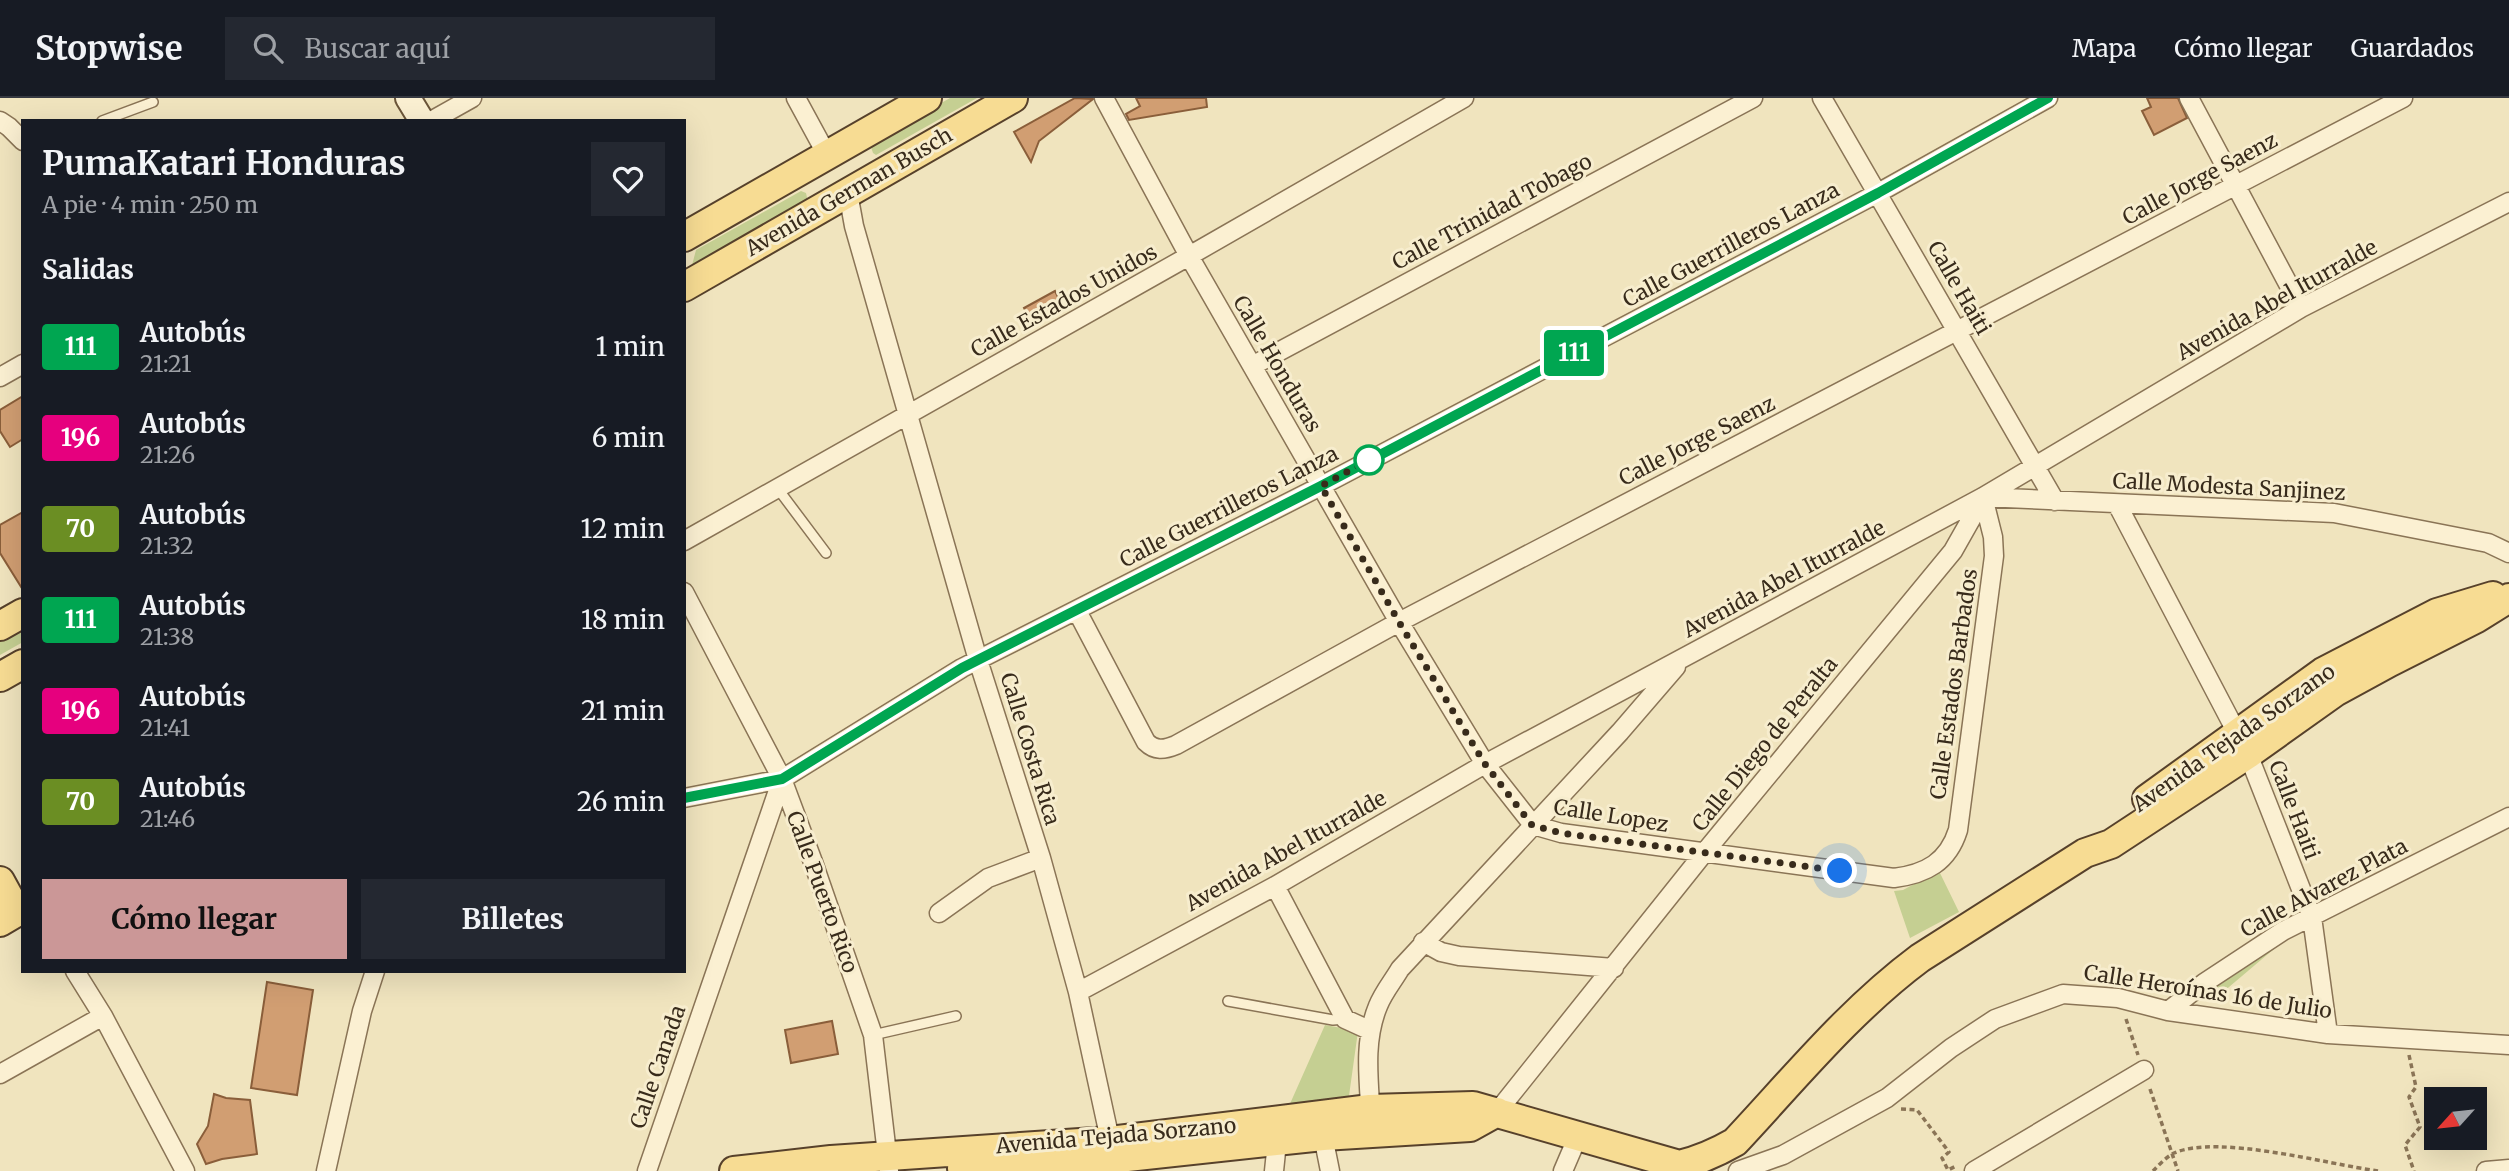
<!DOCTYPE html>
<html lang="es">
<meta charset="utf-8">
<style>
body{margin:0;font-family:Merriweather,serif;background:#242831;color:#f1f3f6;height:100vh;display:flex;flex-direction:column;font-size:26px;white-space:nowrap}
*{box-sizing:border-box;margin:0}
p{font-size:23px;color:#9ea1a6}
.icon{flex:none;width:38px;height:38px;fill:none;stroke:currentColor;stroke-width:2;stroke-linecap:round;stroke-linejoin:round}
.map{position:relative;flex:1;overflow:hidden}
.panel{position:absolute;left:21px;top:21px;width:665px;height:854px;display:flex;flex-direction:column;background:#171b24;border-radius:0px;box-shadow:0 7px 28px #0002}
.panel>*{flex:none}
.badge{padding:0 14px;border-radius:5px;font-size:24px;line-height:46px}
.needle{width:46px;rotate:243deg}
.controls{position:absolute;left:2424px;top:989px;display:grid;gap:14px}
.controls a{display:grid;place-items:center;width:63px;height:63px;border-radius:0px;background:#171b24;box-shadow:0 7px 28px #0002;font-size:35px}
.you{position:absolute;width:35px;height:35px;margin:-18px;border:5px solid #fff;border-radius:50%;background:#1a73e8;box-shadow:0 0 0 10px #1a73e833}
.map>.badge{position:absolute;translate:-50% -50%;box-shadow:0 0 0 4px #fff}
h2{padding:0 21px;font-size:26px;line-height:63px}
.round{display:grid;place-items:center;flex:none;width:74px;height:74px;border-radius:0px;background:#242831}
.summary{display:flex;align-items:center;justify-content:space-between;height:119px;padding:0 21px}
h1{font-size:33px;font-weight:700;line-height:52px}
.action{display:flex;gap:14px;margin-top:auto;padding:14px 21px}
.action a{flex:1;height:80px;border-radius:0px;background:#cb9797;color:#111;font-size:28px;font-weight:700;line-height:80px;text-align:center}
.action a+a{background:#242831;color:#f1f3f6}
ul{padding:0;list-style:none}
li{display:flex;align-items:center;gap:21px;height:91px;padding:0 21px}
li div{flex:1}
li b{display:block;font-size:26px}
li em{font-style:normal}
li .badge{min-width:77px;font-weight:700;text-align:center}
header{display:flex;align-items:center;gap:42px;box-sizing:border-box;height:98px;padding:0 35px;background:#171b24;border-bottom:2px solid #363941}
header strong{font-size:33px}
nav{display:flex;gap:38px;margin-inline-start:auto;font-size:24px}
.search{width:490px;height:63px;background:#242831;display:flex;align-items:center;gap:18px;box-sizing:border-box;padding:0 24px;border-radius:0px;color:#9ea1a6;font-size:26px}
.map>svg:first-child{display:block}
</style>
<header>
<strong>Stopwise</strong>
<div class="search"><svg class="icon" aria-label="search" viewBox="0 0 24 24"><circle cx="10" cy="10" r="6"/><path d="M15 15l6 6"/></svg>Buscar aquí</div>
<nav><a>Mapa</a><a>Cómo llegar</a><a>Guardados</a></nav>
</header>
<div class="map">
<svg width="2509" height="1073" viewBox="0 0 2509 1073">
<rect width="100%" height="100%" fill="#f0e4be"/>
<path fill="#c5cf92" d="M950,0H977L876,57L873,55L870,46Z
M801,93L806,95L808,104L691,171L696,152Z
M23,528V544L0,557V541Z
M1939,773L1959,814L1910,840L1894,793L1903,792Z
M2276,841L2281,845L2216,900L2209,898L2207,886Z
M1325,927L1358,933L1348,1005L1289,1008Z"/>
<path fill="#d19e72" stroke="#8a5e3a" stroke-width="2" d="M1075,0L1093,1L1039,43L1031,64L1014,34Z
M1136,0H1206L1207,9L1129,22L1126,16L1140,8Z
M2147,0H2178L2187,20L2154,37L2142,13L2151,9Z
M1055,193L1064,211L1033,227L1024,210Z
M23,298V341L10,349L0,333V312Z
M23,414V492L0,455V427Z
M267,884L313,892L297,997L251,990Z
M832,923L838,956L791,965L785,932Z
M214,996L226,1000L250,1002L257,1056L222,1061L206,1066L197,1046L208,1028Z"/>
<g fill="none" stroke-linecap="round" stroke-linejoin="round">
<defs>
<path id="lane" d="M102,23L153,4
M778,391L826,455
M1228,903L1333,922L1345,921
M873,937L956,918"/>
<path id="street" d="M796,0L827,57
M1104,0L1189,158L1399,524L1485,666L1533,727
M1822,0L2055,403
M2189,0L2301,210
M0,23L9,29L23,43
M431,23L472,0
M848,95L854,128L978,562L1041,760L1078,894L1112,1051
M1252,268L1753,0
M0,279L23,266
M1983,399L2334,415L2488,445L2509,455
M2117,406L2248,656L2312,819L2328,936
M684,443L1189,158L1464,0
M684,494L782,681L813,764L873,937L889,1073
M1077,513L1146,644C1155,653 1164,652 1176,647L1399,524L2403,0
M684,700L782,681L962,570L1321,388L1878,95L2048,0
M1533,727L1561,735L1894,780C1926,776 1948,764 1958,732L1994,458L1993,439L1983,399
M1275,788L1345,921L1369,932
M939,815L988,780L1041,760
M1423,844L1441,854L1459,858L1614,870
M75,873L103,918L185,1073
M1078,894L1275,788L1485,666L1983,399L2301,210L2509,104
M2168,913L2204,885L2283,833L2509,719
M0,976L103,918
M1497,1014L1704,755L1953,453L1983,400
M1371,1021C1369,983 1363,944 1378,908C1383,895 1393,883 1400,871L1620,634L1676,569
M1323,1038L1330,1073
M326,1073L362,913L375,873
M647,1073L782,681
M1274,1073L1277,1044
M1563,1073L1578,1038
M1738,1073L1783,1057L1887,1000L1951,950L1995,921L2063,896L2118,900L2168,913L2328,936L2509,947
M1974,1073L2144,972
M2486,1073L2509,1071"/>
<path id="secondary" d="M408,0L422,23"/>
<path id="primary" d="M684,139L927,0
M684,189L1013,0
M0,528L23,515
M0,579L23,566
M2147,701L2323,574L2437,515L2493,498
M0,783L17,814L0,824
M962,1070L1035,1069L1323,1038L1470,1029L1497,1014
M734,1073L831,1062L1110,1043L1370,1011L1473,1008L1679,1067C1700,1062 1716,1055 1735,1044C1794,981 1850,912 1920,860L2085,755L2111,746L2248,656L2335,594L2390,564L2477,520L2509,500"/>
</defs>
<use href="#lane" stroke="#8a7456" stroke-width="12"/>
<use href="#street" stroke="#8a7456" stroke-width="21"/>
<use href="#secondary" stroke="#6b5539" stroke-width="28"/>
<use href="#primary" stroke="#57412b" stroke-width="32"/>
<path stroke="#8a7456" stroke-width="3.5" stroke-dasharray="5 3.5" stroke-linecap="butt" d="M2126,921L2138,957
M2409,957L2416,989L2409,999L2420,1029L2405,1047L2414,1073
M2150,991L2178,1073
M1901,1011L1917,1012L1949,1054L1942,1060L1948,1072L1956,1068
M2153,1073C2159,1067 2166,1059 2174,1055C2218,1036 2327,1066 2378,1073"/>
<use href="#lane" stroke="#fbf0d2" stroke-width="9"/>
<use href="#street" stroke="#fbf0d2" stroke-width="18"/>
<use href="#secondary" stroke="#fbf0d2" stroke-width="24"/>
<use href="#primary" stroke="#f7dc93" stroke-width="28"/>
</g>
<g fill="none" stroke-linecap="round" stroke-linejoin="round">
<defs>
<path id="line" d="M684,700L782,681L962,570L1321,388L1878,95L2048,0"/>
</defs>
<use href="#line" stroke="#fff" stroke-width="16"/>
<use href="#line" stroke="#00a651" stroke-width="10"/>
<path stroke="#382b1b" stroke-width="7" stroke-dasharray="0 12.6" d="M1369,362L1321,388L1399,524L1485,666L1532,727L1561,735L1840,773"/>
</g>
<circle fill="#fff" stroke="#00a651" stroke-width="3.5" cx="1369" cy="362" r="14"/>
<g text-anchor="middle" stroke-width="6" stroke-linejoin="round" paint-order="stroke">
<g font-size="21" fill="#382b1b" stroke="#f7edce">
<text transform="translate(2200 81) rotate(-28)" y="7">Calle Jorge Saenz</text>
<text transform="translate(849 94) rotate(-30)" y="7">Avenida German Busch</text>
<text transform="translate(1492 114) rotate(-28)" y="7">Calle Trinidad Tobago</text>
<text transform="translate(1731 147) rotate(-28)" y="7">Calle Guerrilleros Lanza</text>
<text transform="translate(1959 190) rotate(60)" y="7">Calle Haiti</text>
<text transform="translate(2277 202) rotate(-29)" y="7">Avenida Abel Iturralde</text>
<text transform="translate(1064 203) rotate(-29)" y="7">Calle Estados Unidos</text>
<text transform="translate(1277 266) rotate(60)" y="7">Calle Honduras</text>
<text transform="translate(1697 343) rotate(-27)" y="7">Calle Jorge Saenz</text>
<text transform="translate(2229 389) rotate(3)" y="7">Calle Modesta Sanjinez</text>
<text transform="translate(1229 409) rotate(-27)" y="7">Calle Guerrilleros Lanza</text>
<text transform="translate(1784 481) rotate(-28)" y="7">Avenida Abel Iturralde</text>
<text transform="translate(1954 586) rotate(-82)" y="7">Calle Estados Barbados</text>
<text transform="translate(2234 640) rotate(-35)" y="7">Avenida Tejada Sorzano</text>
<text transform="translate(1765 646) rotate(-51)" y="7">Calle Diego de Peralta</text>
<text transform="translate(1030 651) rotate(73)" y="7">Calle Costa Rica</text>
<text transform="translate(2294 712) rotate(69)" y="7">Calle Haiti</text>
<text transform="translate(1611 718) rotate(9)" y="7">Calle Lopez</text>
<text transform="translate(1286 753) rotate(-29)" y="7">Avenida Abel Iturralde</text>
<text transform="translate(2324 790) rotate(-28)" y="7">Calle Alvarez Plata</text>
<text transform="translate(822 794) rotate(70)" y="7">Calle Puerto Rico</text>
<text transform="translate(2208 894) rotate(9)" y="7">Calle Heroínas 16 de Julio</text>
<text transform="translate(658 969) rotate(-71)" y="7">Calle Canada</text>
<text transform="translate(1116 1038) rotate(-5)" y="7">Avenida Tejada Sorzano</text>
</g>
</g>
</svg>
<div class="controls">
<a><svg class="needle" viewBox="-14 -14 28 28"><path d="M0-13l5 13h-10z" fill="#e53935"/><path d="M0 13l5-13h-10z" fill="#9ea1a6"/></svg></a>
</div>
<div class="you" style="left:1840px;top:773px"></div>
<b class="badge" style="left:1574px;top:255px;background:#00a651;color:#fff">111</b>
<section class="panel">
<div class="summary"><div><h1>PumaKatari Honduras</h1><p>A pie · 4 min · 250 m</p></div><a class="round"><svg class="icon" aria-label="heart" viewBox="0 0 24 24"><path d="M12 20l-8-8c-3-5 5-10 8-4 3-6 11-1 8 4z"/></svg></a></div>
<h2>Salidas</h2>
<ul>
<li><span class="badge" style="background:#00a651;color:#fff">111</span><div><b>Autobús</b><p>21:21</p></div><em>1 min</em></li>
<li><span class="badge" style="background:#e6007e;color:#fff">196</span><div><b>Autobús</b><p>21:26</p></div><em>6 min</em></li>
<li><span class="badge" style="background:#6b8e23;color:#fff">70</span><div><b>Autobús</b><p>21:32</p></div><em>12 min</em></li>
<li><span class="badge" style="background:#00a651;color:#fff">111</span><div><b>Autobús</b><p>21:38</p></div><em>18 min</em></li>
<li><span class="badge" style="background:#e6007e;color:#fff">196</span><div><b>Autobús</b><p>21:41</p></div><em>21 min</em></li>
<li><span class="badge" style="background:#6b8e23;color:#fff">70</span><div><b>Autobús</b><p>21:46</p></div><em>26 min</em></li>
</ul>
<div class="action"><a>Cómo llegar</a><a>Billetes</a></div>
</section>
</div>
